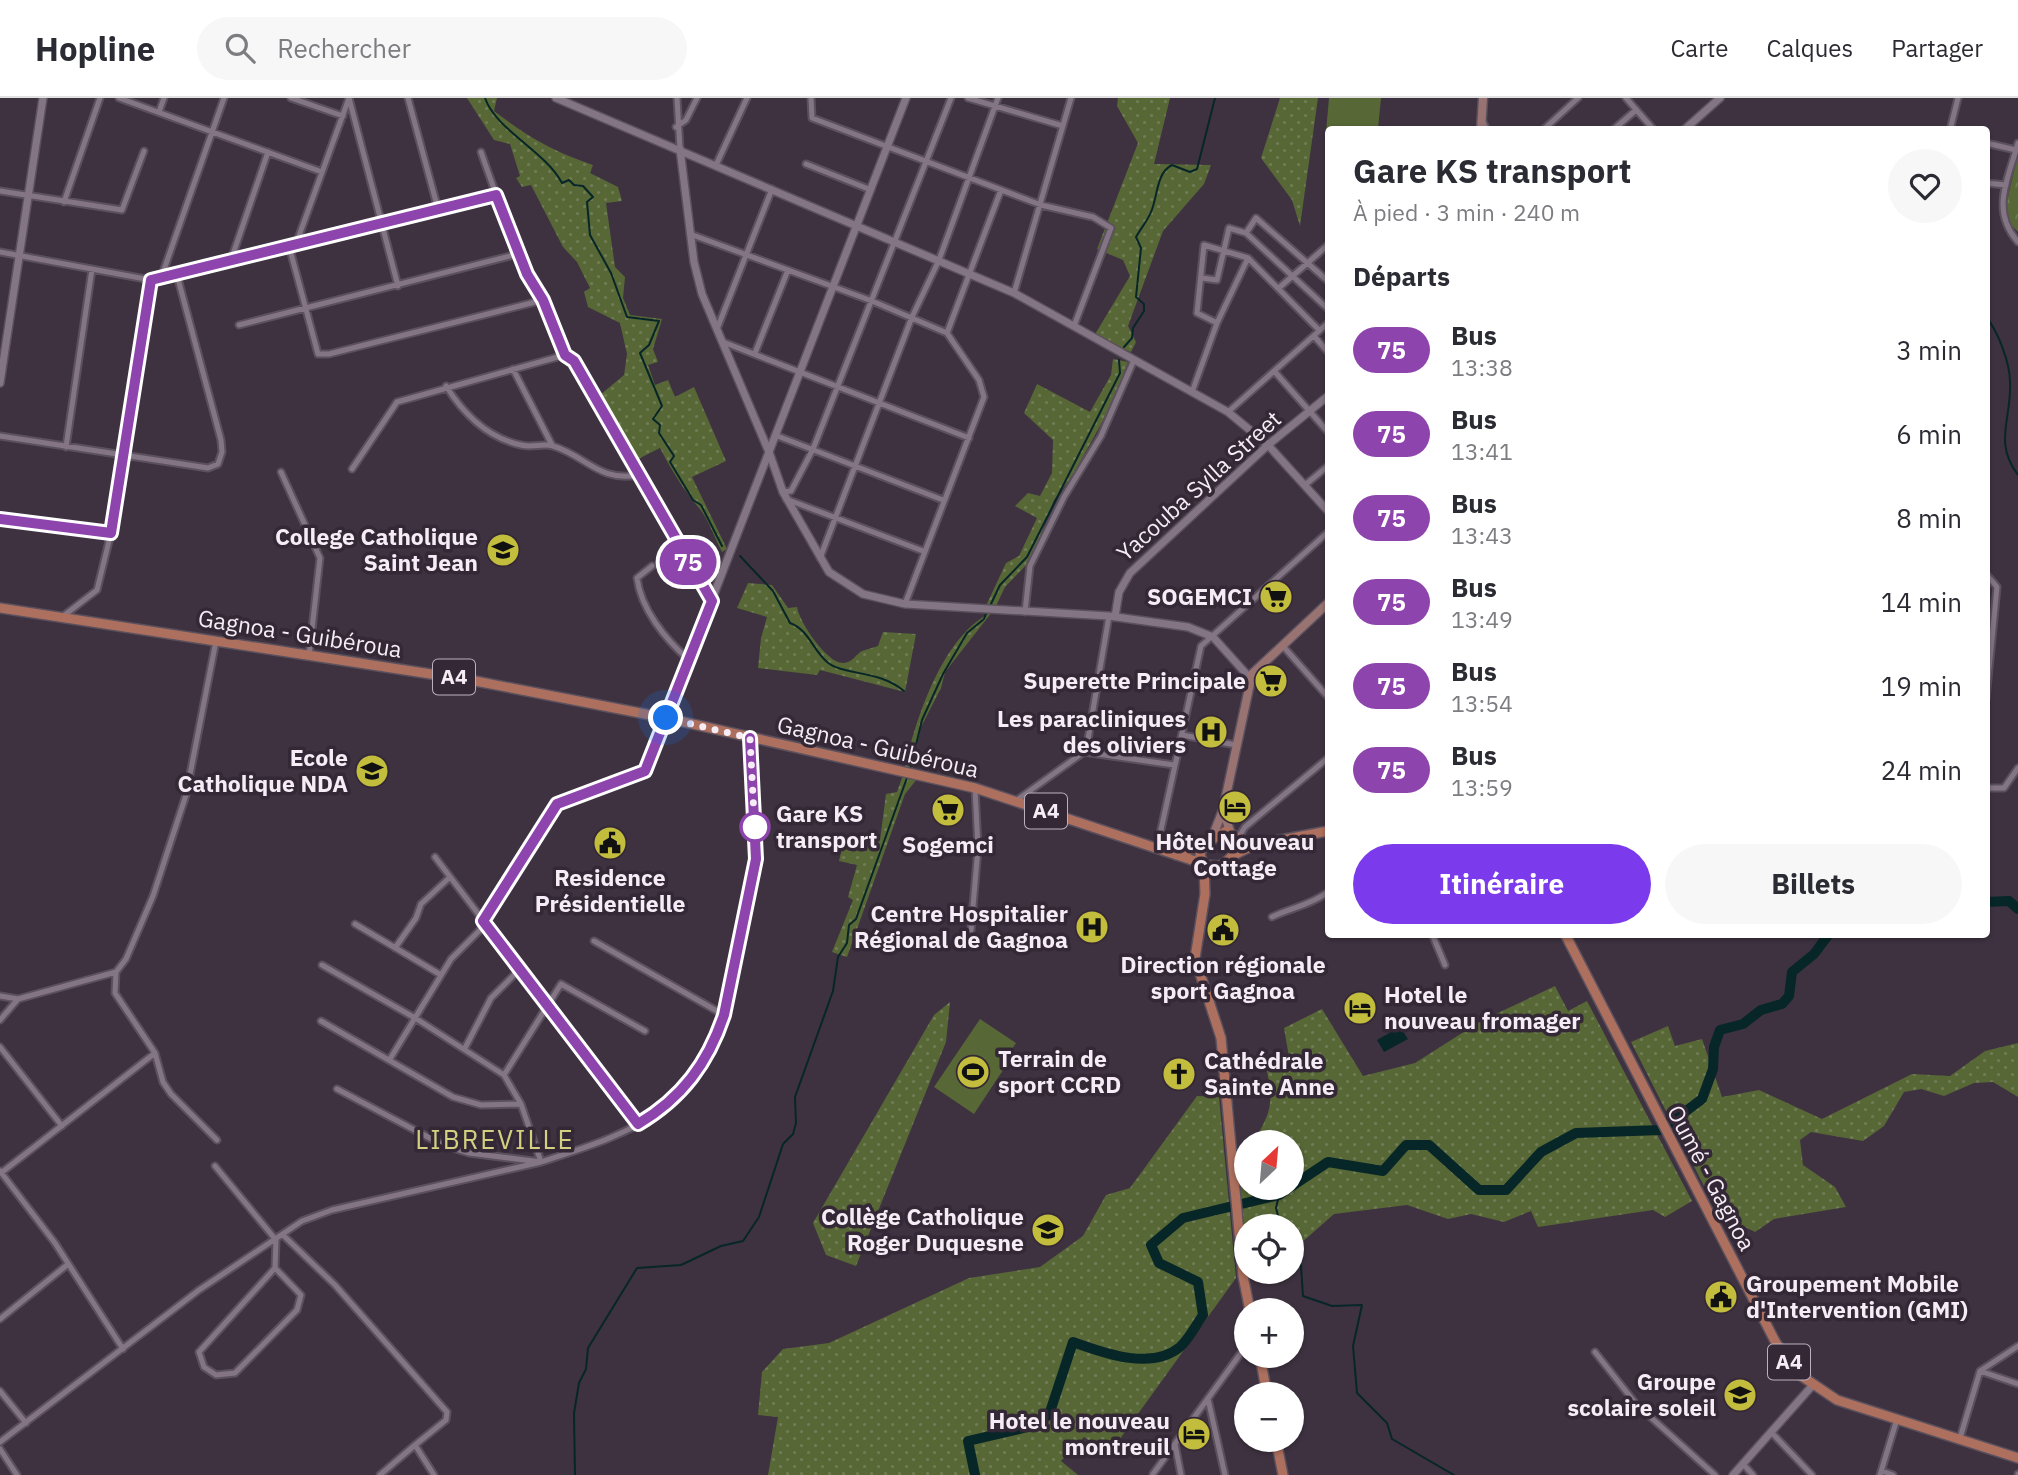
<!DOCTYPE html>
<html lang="fr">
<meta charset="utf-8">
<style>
body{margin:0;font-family:"IBM Plex Sans",sans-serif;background:#f7f7f7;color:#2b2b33;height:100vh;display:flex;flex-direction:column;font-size:26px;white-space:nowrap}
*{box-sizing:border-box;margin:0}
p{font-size:23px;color:#7c7c81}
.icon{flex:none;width:38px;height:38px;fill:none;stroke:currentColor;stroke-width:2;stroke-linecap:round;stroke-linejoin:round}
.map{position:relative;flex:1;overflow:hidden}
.details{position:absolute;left:1325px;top:28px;width:665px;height:812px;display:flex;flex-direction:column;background:#fff;border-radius:7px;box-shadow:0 2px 5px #0004}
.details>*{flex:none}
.badge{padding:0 14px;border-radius:23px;font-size:24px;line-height:46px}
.needle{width:46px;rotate:26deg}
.tools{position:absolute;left:1234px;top:1032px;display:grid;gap:14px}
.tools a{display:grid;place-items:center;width:70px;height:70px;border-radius:50%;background:#fff;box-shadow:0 2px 5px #0004;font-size:35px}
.you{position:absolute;width:35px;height:35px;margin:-18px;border:5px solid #fff;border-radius:50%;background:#1a73e8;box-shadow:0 0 0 10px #1a73e833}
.map>.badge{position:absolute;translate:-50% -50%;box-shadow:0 0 0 4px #fff}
h2{padding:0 28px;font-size:26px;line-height:63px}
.round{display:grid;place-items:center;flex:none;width:74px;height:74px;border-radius:37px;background:#f7f7f7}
.summary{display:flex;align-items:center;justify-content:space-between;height:119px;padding:0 28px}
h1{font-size:33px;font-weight:800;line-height:52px}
.primary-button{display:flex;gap:14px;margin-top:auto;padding:14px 28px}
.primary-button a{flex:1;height:80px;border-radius:42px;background:#7c3aed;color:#fff;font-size:28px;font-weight:800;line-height:80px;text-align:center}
.primary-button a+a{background:#f7f7f7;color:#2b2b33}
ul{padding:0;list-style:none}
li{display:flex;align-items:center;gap:21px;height:84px;padding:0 28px}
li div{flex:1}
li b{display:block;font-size:26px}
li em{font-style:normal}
li .badge{min-width:77px;font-weight:700;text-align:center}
header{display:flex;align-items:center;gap:42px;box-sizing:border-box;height:98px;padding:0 35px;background:#fff;border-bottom:2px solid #e1e1e2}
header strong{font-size:33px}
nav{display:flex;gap:38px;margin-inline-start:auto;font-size:24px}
.search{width:490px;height:63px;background:#f7f7f7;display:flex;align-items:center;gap:18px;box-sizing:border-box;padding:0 24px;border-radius:38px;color:#7c7c81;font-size:26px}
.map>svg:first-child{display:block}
</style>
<header>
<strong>Hopline</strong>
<div class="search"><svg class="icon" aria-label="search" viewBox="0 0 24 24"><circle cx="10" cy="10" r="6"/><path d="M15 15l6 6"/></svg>Rechercher</div>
<nav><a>Carte</a><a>Calques</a><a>Partager</a></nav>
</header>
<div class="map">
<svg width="2018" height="1377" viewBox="0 0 2018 1377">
<defs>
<pattern id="grass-dots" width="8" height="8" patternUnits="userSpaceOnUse" patternTransform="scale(1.75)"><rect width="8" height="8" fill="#576736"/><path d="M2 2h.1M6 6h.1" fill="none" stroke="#707d54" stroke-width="1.8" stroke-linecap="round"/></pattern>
<pattern id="forest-crowns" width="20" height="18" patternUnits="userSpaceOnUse" patternTransform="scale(1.75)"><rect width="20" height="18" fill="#576736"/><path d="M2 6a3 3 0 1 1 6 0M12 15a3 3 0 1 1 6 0" fill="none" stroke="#707d54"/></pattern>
</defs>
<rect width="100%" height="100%" fill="#3e3240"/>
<path fill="url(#grass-dots)" d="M467,0H497L494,13C528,39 553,53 593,67L590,75L618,89L622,103L606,105L615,169L625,179L623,200L630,217L662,221L653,251L658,264L648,267L655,287L668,282L675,299L694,289L726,363L692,379L727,451L722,454C715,441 709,422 699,410C683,391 672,373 660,350L632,364L600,297L624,277L627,256L620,225L588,209L584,194L590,190L577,164L563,149L531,87L522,89L516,80L520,78L510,46L494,42Z
M1118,0H1170L1154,66L1211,67L1204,86L1163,133L1128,228L1136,244L1131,254L1094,238L1130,178L1123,162L1097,151L1138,45L1117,8Z
M1280,0H1318L1300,128L1292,102L1261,60Z
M1113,261L1128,264L1111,308L1073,377L1054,402L1031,462L1005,489L996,508L985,510L1006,465L1019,458L1037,420L1015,408L1028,395L1040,398L1052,375L1053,342L1024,315L1037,286L1090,314L1111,277Z
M748,485L772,487L788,510L797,509C799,524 828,567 844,565C853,564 855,557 862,553C867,551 873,550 878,548L883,534L916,536L905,594L820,572L817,577L758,570L761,540L767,519L737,510Z
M992,514L945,574L941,590L921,629L912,672H904C916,621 942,538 992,514Z
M903,677L917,681L905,696L847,859L832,854L853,802L848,799L857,767L839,763L845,737L880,742L886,696L897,694Z
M1555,888L1568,913L1587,903L1692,1103L1665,1119L1653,1112L1538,1129L1531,1113L1504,1124L1471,1116L1448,1121L1407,1107L1334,1116L1292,1153V1129H1246V1153L1231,1051L1246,1049V1090H1292V1045H1252C1272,1015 1274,1004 1266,969L1289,959L1284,930L1322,911L1363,978L1415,965L1481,923Z
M950,904L946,944L856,1168L826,1157L813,1125L934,917Z
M1668,928L1675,948L1702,941L1722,999L1759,992L1822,1021L1912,976L1950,978L1985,953L2018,945V999L1993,984L1974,985L1944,998L1921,991L1904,994L1884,1028L1863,1043L1811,1034L1800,1042L1803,1067L1835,1089L1846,1109L1774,1121L1755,1134L1735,1124L1707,1094L1631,944Z
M1197,998L1219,999L1236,1180L1109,1356L1084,1339L1061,1363L1078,1377H768L778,1319L758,1317L762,1274L783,1251L829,1245L969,1180L1040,1169L1083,1138L1106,1097L1130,1090Z"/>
<path fill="url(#forest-crowns)" d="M2018,56V134L2007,123L2006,107Z"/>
<path fill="#576736" d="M1329,0H1381L1378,31L1328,32V45H1325Z
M980,921L1016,945L1008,957L1011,960L974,1016L934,989Z"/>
<path fill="#072628" d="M1400,929L1408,941L1384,954L1377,942Z"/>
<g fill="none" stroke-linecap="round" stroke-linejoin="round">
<path stroke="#072628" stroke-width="2" d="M485,0C496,32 545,53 562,85L569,82L574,87L583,88L593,99L587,104L590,137L611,175L627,219L659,223L649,247L640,255L662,308L653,321L660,327L659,335L674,358L670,364L693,402L701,407L722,448
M1986,219C1998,233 2010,265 2010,284C2012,321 1993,344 2018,377
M1124,249L1132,240L1133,230L1144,213V206L1136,199L1141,150L1136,139C1141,130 1148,122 1151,114C1158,98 1156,75 1172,67L1190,74L1197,71L1215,0
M740,458L773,493L790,525C809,532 812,551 827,564C844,578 877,571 904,593
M990,508L1000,487L1027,459L1120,275L1119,262
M910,672L922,622L943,576L967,535L984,521L987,513
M1279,1097L1276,1110L1281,1129
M1292,1150L1301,1168L1303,1198L1332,1208L1362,1207L1353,1248L1357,1295L1387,1325L1392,1341L1454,1377
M575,1377L574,1315L579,1285L586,1271L588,1250L637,1170L681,1167L721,1148L743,1143L759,1119L783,1046L793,1036L796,1025L795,999L833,893L838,859L847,845L849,827L856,821L908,677"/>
<path stroke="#072628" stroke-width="10" d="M1986,804L2009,803L2018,811
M1292,1088L1328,1064L1383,1073L1406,1047H1429L1479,1092H1506L1541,1054L1576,1035L1661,1032L1702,1001L1713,971L1714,949L1720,932L1743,926L1761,912L1782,906L1789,898L1792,874L1814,856L1829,836
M975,1377L968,1343L1028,1329L1049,1317L1073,1244C1104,1255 1151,1273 1180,1249C1189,1241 1196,1227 1203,1217L1198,1184L1159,1165L1151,1147L1183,1120L1279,1097L1289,1090"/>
<defs>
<path id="minor" d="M119,0L322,74
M291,0L343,18
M349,0L398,188
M408,0L438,111
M677,0L680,51
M811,0L812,20L1041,107L1093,119L1111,130L1074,228
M968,0L1063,28
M1626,0L1654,32
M159,14L164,0
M1482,22L1487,32
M676,29L686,22L697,0
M1543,32L1578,0
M1613,32L1636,12
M1950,32L1958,0
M1986,45L2016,52
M2018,45C2008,82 1990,112 2018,144
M481,54C499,106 517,154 543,202C554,222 556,250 574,263L712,503
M806,66L871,92
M716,67L747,0
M1986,85L2006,87
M0,93L122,112L144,53
M64,104L100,0
M1246,135L1256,120L1328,183
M690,136L872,203L947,235L979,282L984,299L905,506
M296,146L349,0
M289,148L318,256H329L543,202
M0,154L151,182L496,97
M231,162L268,54
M161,180L224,0
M1202,180L1217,182L1229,130L1246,135L1328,211
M1280,189L1328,147
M1014,195L1071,0
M1217,225L1248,160
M239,227L518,156
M717,231L772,91
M947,235L1001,92
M1314,238L1328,254
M723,244L969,340
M755,255L788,172
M513,271L552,347
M1275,274L1328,334
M446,288C463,315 488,340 521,347C531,350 544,345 553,348C586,358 599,384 638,377
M1192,294L1217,225L1197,215L1204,147L1248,160L1319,232
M1228,314L1328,225
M775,337L943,402
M0,338L208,370L218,366L222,354L221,342L177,177
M66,349L92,171
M352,371L397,304L565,257
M281,374L320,460L309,558
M1305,387L1328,368
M783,394L791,393L813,351L951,0
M786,401L923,453
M0,421L111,435
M820,460L912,219L939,162L998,0
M652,468L637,480C641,511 665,541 688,561
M1986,476L1997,489L1986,601
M1025,514L1030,468L1064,399L1101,338L1134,262
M62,519L97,492L111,435L151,182
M1282,547L1328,599
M1182,637L1236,647
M1084,654L1174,667
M1986,690H2004L2018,670
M1017,702L1084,654L1087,647L1109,518
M1238,740L1245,729L1328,660
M1157,750L1201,548L1328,434
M435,759L638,1026
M1272,819C1290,810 1311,807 1328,794
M483,823L557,706L645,673L666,620
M355,826L441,877
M971,832L978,750L975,690
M1432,836L1445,867
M594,843L724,917
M395,850L416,820L421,806L449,780
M322,867L415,920L504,977L521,1006L541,1064L469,1055L443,1047L337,991
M116,874L115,895L155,955L163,984L171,996L217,1042
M0,898L18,901
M0,922L18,901L116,874L126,861L153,798L186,697L216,543
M321,923L453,999L481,1007L521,1006
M0,949L62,1028
M465,950L491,900L520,871
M390,961L451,861L486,826
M504,977L561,886L645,933
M215,1068L276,1142L275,1170L199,1254L204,1269L216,1277L235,1275L297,1212L301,1197L275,1170
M0,1073L55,1145L123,1251
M1,1075L155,955
M283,1137L335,1187L447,1314L446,1322L415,1347L434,1377
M0,1221L67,1167
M1595,1254L1636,1306L1715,1377
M1980,1273L2018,1286
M0,1293L26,1325
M1208,1301L1225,1377
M1771,1334L1812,1377
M1960,1340L1980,1273L2018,1248
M0,1344L199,1192L302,1123L332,1112L541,1064C580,1051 625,1038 658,1014C719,969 732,894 745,825C748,804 754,783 756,762C760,723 752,679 750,640
M1175,1346L1181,1377
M0,1351L17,1377
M1743,1366L1753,1377
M1882,1373L1893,1377
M1153,1376L1246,1248
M380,1377L415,1347
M1880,1377L1897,1321
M2018,1377V1376"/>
<path id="tertiary" d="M556,0L1014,195L1228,314L1268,347L1328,413
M1684,32L1720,0
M680,51L694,164L702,196L769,354L783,394L829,474L863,496L905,506L1109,518L1188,529L1213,539L1250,580
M0,285L43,0
M1115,519L1119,494L1130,475L1268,347L1328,298
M666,620L906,0
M1733,1377L1812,1288"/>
<path id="secondary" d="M1481,32L1483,0
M1223,712L1230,733
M1212,740L1223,712L1252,576L1328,505"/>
<path id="primary" d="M0,510L470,582L666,620L975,690L1201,765
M1226,733L1238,740C1239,753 1231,761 1220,768L1204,767L1200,757L1203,747Z
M1236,756L1254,747L1328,733
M1176,757L1203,747
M1204,767L1205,796L1195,860L1221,940L1243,1178L1250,1213
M1565,836L1776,1245L1800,1277L1837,1302L2018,1360
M1260,1258L1267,1297
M1276,1342L1283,1377"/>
</defs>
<use href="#minor" stroke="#5b505d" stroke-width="9"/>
<use href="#tertiary" stroke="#5b505d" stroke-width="10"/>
<use href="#secondary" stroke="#5b505d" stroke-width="11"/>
<use href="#primary" stroke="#5b505d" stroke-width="12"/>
<use href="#minor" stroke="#847585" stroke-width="5"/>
<use href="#tertiary" stroke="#847585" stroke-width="7"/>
<use href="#secondary" stroke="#987372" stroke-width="8"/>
<use href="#primary" stroke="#ad705e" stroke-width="9"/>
</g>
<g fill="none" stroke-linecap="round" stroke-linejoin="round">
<defs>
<path id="line" d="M0,421L111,435L151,182L496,97L527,176L543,202L565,257L574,263L712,503L645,673L557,706L483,823L638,1026C682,1000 708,965 724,917L756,761L750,640"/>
</defs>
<use href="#line" stroke="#fff" stroke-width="16"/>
<use href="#line" stroke="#8e44ad" stroke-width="10"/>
<path stroke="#f5ecf6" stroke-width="7" stroke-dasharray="0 12.6" d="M666,620L750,640L755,737V729"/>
</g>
<defs>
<symbol id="school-disc" viewBox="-11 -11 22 22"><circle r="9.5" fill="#c3bd3e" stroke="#342836"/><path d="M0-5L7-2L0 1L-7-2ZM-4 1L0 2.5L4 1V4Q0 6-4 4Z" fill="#111"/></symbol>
<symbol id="supermarket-disc" viewBox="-11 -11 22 22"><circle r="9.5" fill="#c3bd3e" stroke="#342836"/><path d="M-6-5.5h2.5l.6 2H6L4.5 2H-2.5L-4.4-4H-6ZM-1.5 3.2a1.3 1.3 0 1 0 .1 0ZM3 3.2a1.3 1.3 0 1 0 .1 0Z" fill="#111"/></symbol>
<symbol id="hospital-disc" viewBox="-11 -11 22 22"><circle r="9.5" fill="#c3bd3e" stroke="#342836"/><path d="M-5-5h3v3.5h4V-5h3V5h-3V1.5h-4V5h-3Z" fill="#111"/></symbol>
<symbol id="hotel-disc" viewBox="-11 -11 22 22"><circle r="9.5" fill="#c3bd3e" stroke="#342836"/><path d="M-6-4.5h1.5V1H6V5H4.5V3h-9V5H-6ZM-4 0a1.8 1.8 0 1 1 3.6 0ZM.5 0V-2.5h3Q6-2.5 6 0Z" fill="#111"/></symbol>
<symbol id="civic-disc" viewBox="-11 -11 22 22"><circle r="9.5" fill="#c3bd3e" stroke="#342836"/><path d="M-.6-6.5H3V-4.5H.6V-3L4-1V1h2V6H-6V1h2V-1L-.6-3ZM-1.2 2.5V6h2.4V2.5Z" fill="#111"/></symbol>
<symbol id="stadium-disc" viewBox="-11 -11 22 22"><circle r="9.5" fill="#c3bd3e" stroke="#342836"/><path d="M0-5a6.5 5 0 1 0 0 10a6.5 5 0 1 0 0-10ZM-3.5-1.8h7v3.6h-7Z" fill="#111"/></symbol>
<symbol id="church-disc" viewBox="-11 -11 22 22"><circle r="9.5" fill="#c3bd3e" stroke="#342836"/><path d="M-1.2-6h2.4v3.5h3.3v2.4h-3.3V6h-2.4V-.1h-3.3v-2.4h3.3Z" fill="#111"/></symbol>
</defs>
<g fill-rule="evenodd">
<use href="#school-disc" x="484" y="433" width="38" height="38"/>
<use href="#supermarket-disc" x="1257" y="480" width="38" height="38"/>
<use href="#supermarket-disc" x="1252" y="564" width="38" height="38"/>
<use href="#hospital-disc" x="1192" y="615" width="38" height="38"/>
<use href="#school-disc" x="353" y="654" width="38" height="38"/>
<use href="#hotel-disc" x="1216" y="690" width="38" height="38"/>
<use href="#supermarket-disc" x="929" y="693" width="38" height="38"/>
<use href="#civic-disc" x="591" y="726" width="38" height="38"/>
<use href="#hospital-disc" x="1073" y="810" width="38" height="38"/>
<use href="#civic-disc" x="1204" y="813" width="38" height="38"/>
<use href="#hotel-disc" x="1341" y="891" width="38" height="38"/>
<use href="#stadium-disc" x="954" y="955" width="38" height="38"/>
<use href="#church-disc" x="1160" y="957" width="38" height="38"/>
<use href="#school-disc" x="1029" y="1113" width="38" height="38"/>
<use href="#civic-disc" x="1702" y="1180" width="38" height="38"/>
<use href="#school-disc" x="1721" y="1278" width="38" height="38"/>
<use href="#hotel-disc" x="1175" y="1317" width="38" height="38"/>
</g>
<circle fill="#fff" stroke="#8e44ad" stroke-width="3.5" cx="755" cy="729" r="14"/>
<g text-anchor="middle" stroke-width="7" stroke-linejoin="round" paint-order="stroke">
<g fill="#342836" stroke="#bbb1bc" stroke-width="2">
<rect x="433" y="561.5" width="42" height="35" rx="5"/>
<rect x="1025" y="695.5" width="42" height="35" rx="5"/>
<rect x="1768" y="1246.5" width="42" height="35" rx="5"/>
</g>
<g font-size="21" font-weight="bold" fill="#f5ecf6">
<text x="454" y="586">A4</text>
<text x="1046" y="720">A4</text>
<text x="1789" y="1271">A4</text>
</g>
<g font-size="23" fill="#f5ecf6" stroke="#342836">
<text transform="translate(1199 388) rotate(-42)" y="8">Yacouba Sylla Street</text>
<text transform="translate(300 536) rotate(9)" y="8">Gagnoa - Guibéroua</text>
<text transform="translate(878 649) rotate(13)" y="8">Gagnoa - Guibéroua</text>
<text transform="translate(1711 1080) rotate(62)" y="8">Oumé - Gagnoa</text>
</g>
<g font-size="23" font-weight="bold" fill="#f5ecf6" stroke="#342836" text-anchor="end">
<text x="478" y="447">College Catholique<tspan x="478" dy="26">Saint Jean</tspan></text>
<text x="1252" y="507">SOGEMCI</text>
<text x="1246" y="591">Superette Principale</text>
<text x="1186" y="629">Les paracliniques<tspan x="1186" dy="26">des oliviers</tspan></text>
<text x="348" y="668">Ecole<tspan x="348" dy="26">Catholique NDA</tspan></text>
<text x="1235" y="752" text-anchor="middle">Hôtel Nouveau<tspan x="1235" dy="26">Cottage</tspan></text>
<text x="948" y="755" text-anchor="middle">Sogemci</text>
<text x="610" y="788" text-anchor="middle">Residence<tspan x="610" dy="26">Présidentielle</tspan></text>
<text x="1068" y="824">Centre Hospitalier<tspan x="1068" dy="26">Régional de Gagnoa</tspan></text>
<text x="1223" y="875" text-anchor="middle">Direction régionale<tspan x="1223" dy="26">sport Gagnoa</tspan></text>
<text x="1384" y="905" text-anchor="start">Hotel le<tspan x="1384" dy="26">nouveau fromager</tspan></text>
<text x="998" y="969" text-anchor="start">Terrain de<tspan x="998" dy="26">sport CCRD</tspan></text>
<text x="1204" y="971" text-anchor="start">Cathédrale<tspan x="1204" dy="26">Sainte Anne</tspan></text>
<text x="1024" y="1127">Collège Catholique<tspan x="1024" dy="26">Roger Duquesne</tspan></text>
<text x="1746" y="1194" text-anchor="start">Groupement Mobile<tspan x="1746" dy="26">d'Intervention (GMI)</tspan></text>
<text x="1716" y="1292">Groupe<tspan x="1716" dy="26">scolaire soleil</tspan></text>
<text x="1170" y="1331">Hotel le nouveau<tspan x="1170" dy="26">montreuil</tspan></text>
</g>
<g font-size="23" font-weight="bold" fill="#f5ecf6" stroke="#342836" text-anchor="start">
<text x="776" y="724">Gare KS<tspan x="776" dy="26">transport</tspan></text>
</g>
<g font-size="26" letter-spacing="2" fill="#d3d081" stroke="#342836">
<text x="495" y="1051">LIBREVILLE</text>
</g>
</g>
</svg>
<div class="tools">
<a><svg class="needle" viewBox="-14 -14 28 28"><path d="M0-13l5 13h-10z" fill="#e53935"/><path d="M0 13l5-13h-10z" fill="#7c7c81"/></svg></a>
<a><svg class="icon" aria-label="locate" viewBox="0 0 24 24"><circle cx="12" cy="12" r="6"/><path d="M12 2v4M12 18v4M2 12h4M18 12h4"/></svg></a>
<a>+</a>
<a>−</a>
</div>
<div class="you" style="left:666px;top:620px"></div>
<b class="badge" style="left:688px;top:464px;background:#8e44ad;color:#fff">75</b>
<section class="details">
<div class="summary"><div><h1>Gare KS transport</h1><p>À pied · 3 min · 240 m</p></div><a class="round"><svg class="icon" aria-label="heart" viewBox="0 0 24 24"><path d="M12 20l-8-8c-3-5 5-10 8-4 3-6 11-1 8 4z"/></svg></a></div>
<h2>Départs</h2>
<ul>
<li><span class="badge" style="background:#8e44ad;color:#fff">75</span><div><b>Bus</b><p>13:38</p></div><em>3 min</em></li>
<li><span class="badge" style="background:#8e44ad;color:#fff">75</span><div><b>Bus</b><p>13:41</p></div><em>6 min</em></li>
<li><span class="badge" style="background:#8e44ad;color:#fff">75</span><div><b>Bus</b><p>13:43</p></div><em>8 min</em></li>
<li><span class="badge" style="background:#8e44ad;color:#fff">75</span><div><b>Bus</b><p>13:49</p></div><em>14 min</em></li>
<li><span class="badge" style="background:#8e44ad;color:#fff">75</span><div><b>Bus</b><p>13:54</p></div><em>19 min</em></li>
<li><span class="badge" style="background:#8e44ad;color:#fff">75</span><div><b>Bus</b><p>13:59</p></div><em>24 min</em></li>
</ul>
<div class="primary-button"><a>Itinéraire</a><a>Billets</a></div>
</section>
</div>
